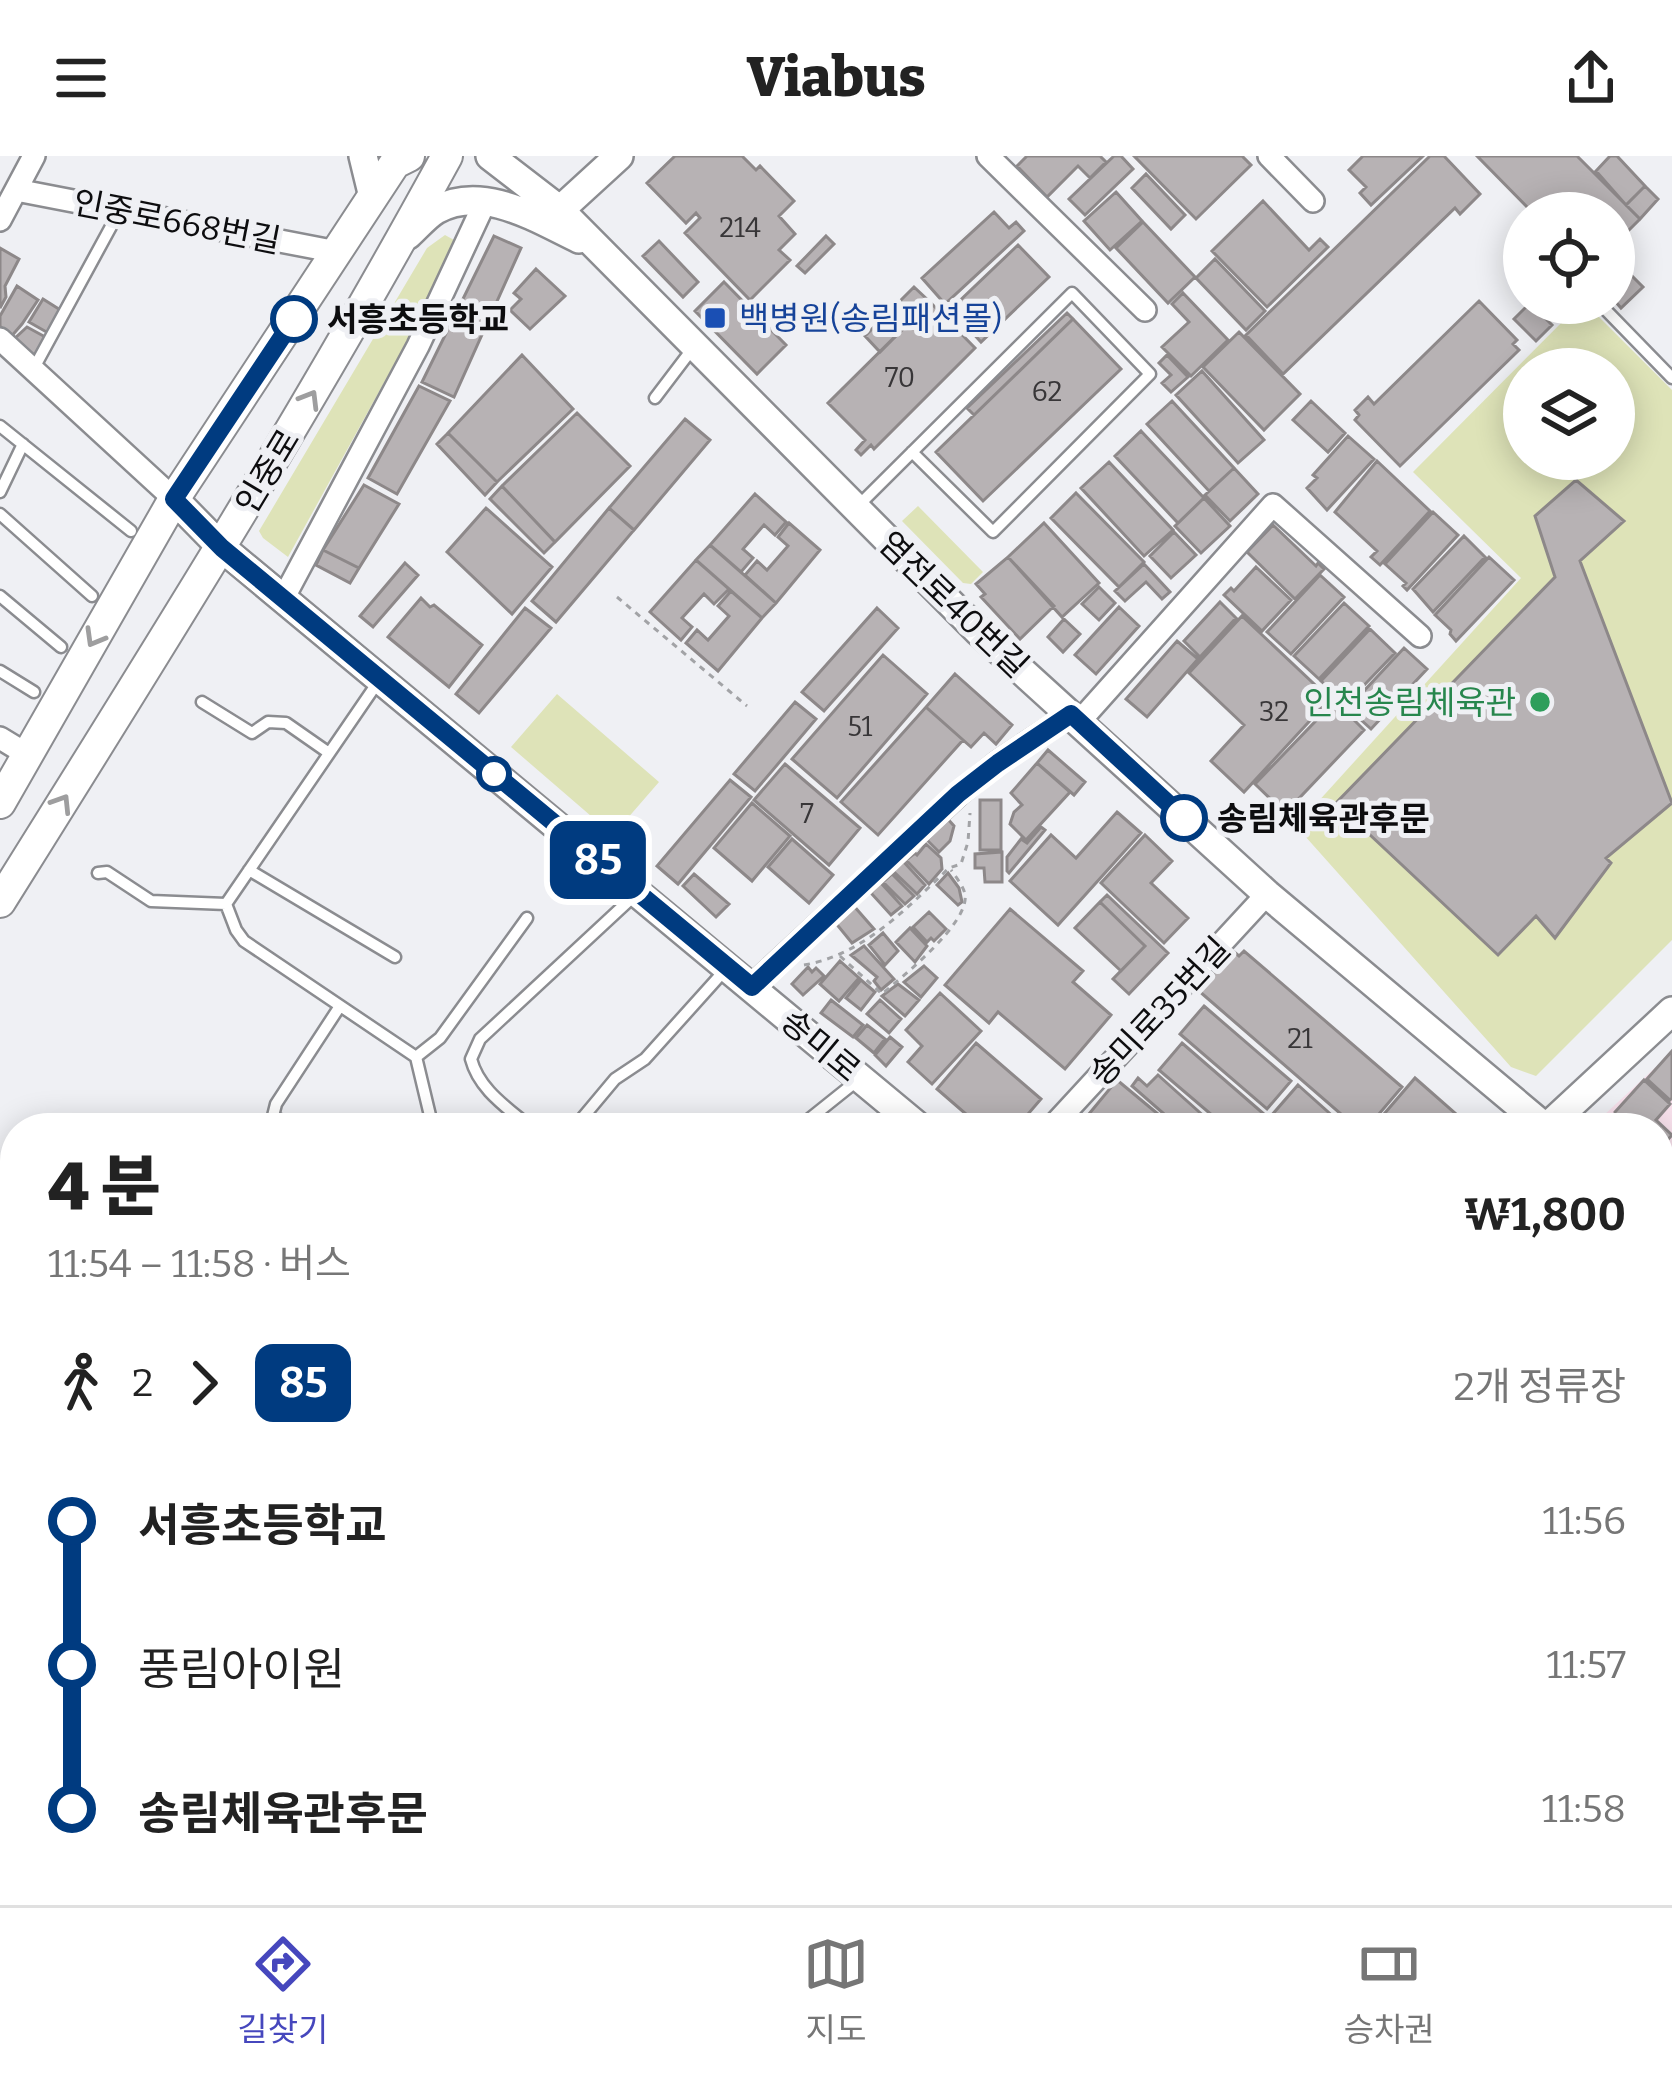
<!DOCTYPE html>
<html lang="ko">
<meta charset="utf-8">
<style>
body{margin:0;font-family:Bitter,"Noto Sans KR",serif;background:#f6f6f6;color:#222;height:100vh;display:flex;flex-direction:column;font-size:45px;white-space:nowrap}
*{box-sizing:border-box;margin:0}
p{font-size:39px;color:#767676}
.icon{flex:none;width:66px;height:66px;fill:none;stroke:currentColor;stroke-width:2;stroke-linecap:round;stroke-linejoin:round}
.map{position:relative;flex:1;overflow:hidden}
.details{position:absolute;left:0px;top:957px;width:1674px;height:792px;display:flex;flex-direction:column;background:#fff;border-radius:48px 48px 0 0;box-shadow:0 6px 30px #0003}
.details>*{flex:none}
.badge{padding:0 24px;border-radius:18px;font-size:42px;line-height:78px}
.tools{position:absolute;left:1503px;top:36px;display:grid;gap:24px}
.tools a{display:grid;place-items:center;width:132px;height:132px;border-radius:50%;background:#fff;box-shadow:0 6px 30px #0003;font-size:60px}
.map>.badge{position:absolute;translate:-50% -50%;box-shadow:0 0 0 6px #fff}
.legs{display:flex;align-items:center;gap:18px;height:132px;padding:0 48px;font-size:39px}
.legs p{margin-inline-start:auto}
.summary{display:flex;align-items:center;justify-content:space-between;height:204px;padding:0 48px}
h1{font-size:66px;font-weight:800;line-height:90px}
ul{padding:0 48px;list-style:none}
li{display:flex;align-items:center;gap:42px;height:144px;font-size:45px}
li i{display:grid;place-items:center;width:18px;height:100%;margin:0 15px;background:currentColor}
li i::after{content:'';width:30px;height:30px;margin:-15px;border:9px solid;border-radius:50%;background:#fff}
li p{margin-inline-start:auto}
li:first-child i{background:linear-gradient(#0000 50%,currentColor 0)}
li:last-child i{background:linear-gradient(currentColor 50%,#0000 0)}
header{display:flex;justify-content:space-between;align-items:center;height:156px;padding:0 48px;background:#fff;font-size:54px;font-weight:800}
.menu{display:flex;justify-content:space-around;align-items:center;height:168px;border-top:3px solid #e0e0e0;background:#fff;font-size:33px;color:#767676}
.menu a{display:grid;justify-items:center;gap:6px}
.menu .current{color:#4647bd}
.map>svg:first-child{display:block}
</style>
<header><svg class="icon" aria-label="menu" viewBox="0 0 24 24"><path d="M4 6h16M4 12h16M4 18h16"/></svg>Viabus<svg class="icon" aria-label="share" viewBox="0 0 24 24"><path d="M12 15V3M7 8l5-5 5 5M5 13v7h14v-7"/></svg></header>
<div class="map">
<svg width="1672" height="1749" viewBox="0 0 1672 1749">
<rect width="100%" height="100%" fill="#eff0f4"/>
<path fill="#f6dfea" d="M1672,896V1749H803L816,1734H1659V972H1590Z"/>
<path fill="#dee3b8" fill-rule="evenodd" d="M445,79L454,84L413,174L288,401L263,382L259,375L427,92Z
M1581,147H1585L1672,234V784L1536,920L1511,911L1296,670L1521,422L1413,316ZM1524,213H1614V303H1524Z
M918,350L983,416L971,428L963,427L902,365Z
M557,538L659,626L613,679L511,591Z"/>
<path fill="#b7b2b4" stroke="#8d8889" stroke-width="3" d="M675,0H742L756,14L760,10L794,45L779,60L795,78L779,94L790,104L750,144L685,77L700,62L696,57L686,67L647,27Z
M1027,0H1100L1106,6L1090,22L1078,10L1047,41L1017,10Z
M1114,0H1121L1133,13L1085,59L1069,43Z
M1134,0H1242L1251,9L1196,63Z
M1363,0H1423L1371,49L1360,37L1366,31L1349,14Z
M1430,0H1444L1480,38L1460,58L1455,52L1283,218L1246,179Z
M1477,0H1577L1640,63L1614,89V57H1533Z
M1610,0H1617L1645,30L1626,49L1596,15Z
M1146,18L1185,59L1171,73L1132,32Z
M1645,30L1658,43L1640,63L1626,49Z
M1116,36L1142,65L1110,94L1084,65Z
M1263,45L1309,94L1320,83L1328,91L1267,151L1212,95Z
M994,56L1009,72L1016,66L1024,75L945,148L922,122Z
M1143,66L1195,121L1168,147L1116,92Z
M494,80L521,92L454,241L422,226Z
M826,80L834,88L805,117L797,110Z
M659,85L698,126L683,141L643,100Z
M1018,89L1049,121L981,186L951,153Z
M0,92L19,103L5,130L6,141L0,152Z
M1215,103L1265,155L1246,174L1196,122Z
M1618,106L1643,131L1621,152L1614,144V109Z
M536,113L565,140L530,173L510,154L521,143L514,137Z
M724,126L786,189L757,218L695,155Z
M17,130L38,144L22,168L10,182L0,170V160Z
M914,131L930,146L895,181L880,165Z
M1183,137L1228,184L1191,220L1162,191L1189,166L1172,148Z
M43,143L62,155L50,178L29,166Z
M1479,145L1517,184L1513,188L1519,194L1400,310L1355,264L1359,259L1355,254L1368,241L1374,248Z
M930,146L975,192L874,293L871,289L861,299L856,294L865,284L828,247Z
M1530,147L1552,169L1536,185L1514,163Z
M1067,157L1073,163L974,259L967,252Z
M1073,163L1121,213L983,345L936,296Z
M880,165L895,181L880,196L865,180Z
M27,171L49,183L37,206L13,184Z
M1239,176L1300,238L1264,274L1203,211Z
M522,199L573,253L497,326L448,277Z
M1167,199L1188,221L1171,236L1162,227L1171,219L1159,207Z
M1202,215L1264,284L1238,307L1176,239Z
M419,230L450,245L397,338L368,322Z
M1172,245L1234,312L1209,335L1147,268Z
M1311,245L1345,277L1328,296L1293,264Z
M577,257L630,310L555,386L502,330Z
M685,263L710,284L634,374L609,352Z
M1141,275L1204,342L1178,367L1115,300Z
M448,277L497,326L485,339L437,288Z
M1348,280L1374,303L1327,354L1307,332L1317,322L1313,319Z
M1377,305L1430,355L1380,409L1371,401L1377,395L1335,356Z
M1109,306L1173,374L1144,400L1081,332Z
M1234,312L1258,338L1230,365L1205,339Z
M1576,324L1624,365L1580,405L1672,647L1606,702L1611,707L1555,782L1536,760L1498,799L1336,647L1555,421L1535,360Z
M364,329L399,348L359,412L323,394Z
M502,330L555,386L544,397L490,343Z
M1076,337L1144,406L1119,431L1051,362Z
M755,338L786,366L775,379L764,369L743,393L753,402L741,416L710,389Z
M1204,342L1230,370L1201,397L1175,370Z
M486,352L552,411L512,458L447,396Z
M609,352L634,374L556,466L532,445Z
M1433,356L1458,379L1407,434L1403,430L1406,427L1385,408Z
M789,367L820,394L776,447L745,419L757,405L767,414L788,390L778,381Z
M1044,367L1099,427L1062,461L1008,401Z
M1273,369L1316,410L1318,407L1324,413L1295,443L1247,396Z
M1174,376L1196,399L1171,422L1150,400Z
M1464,380L1485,401L1433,456L1413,433Z
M710,389L776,447L762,462L696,404Z
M323,394L359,412L350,427L316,409Z
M1008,401L1054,450L1020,483L981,441L985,438L976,428Z
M1489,401L1514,424L1456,485L1450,478L1451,474L1435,459Z
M696,404L729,433L714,448L704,438L682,462L692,471L681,484L650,456Z
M405,407L418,419L373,471L360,460Z
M1144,408L1170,436L1162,443L1146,426L1125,445L1115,435Z
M1256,411L1291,444L1262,475L1224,439L1231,432L1234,435Z
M1320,419L1344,441L1291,498L1267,476Z
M1099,431L1115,447L1099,464L1082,448Z
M731,435L762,462L718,515L686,487L697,474L708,484L729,460L718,450Z
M421,442L430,451L434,449L482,489L449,531L388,481Z
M1220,446L1236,462L1200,501L1184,485Z
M1344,447L1369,470L1319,523L1294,500Z
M1119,451L1139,470L1096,518L1075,499Z
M525,452L551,472L479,557L456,538Z
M877,452L898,472L824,555L802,536Z
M1242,460L1330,543L1244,636L1211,605L1244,569L1189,517Z
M1064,463L1080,478L1063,496L1048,481Z
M1370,473L1395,497L1346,548L1321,525Z
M1177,485L1198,503L1147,561L1126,543Z
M1404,492L1427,513L1371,573L1348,552Z
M883,499L927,538L837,642L792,603Z
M955,518L1012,569L996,588L984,577L971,591L926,551Z
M1335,545L1364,574L1285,657L1255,628Z
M795,546L816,563L755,635L734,618Z
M926,551L963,584L878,679L841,646Z
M1048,594L1085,626L1074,639L1037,607Z
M1037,607L1070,636L1026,684L1010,668L1014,656L1022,649L1011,637Z
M785,608L860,672L829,709L754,644Z
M730,624L751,641L678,728L657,710Z
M980,644H1001V694H980Z
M752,647L790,680L752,725L714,692Z
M1117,656L1141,677L1058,769L1010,725L1051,679L1076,702Z
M946,661L954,670L950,685L939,696L927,684Z
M1041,671L1045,674L1009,717L1007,715V701L1021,683L1027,687Z
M1145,679L1172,705L1151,727L1188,762L1164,787L1101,727Z
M792,683L833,719L809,747L768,711Z
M926,688L941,702L942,713L929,728L906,704L915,697L917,699Z
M1002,696V726H985L984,712H975V698Z
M902,704L925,729L917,738L891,713Z
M948,717L959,732L962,746L958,749L937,729Z
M694,718L729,748L716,761L683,730Z
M892,718L914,740L905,748L883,726Z
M880,726L902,750L891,759L871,737Z
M1107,739L1168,797L1129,838L1113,823L1145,790L1100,746Z
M1100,746L1145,790L1121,815L1075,772Z
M853,749L874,773L852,787L834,765Z
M1010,753L1083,815L1073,826L1111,859L1065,913L998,856L989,867L945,829Z
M929,756L946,773L934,785L931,782L927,786L913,771Z
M910,772L927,790L915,806L896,786Z
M883,777L898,795L885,809L869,789Z
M864,790L894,823L881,834L874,825L877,821L851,799Z
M1233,795L1239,800L1244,795L1402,931L1367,972H1357L1199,835Z
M840,805L859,822L839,845L820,828Z
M924,810L937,822L921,841L904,826Z
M808,811L812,816L816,812L824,820L803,839L792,828Z
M861,824L875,836L861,854L846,842Z
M898,828L919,844L905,860L882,840Z
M940,837L981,875L932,928L908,906L922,890L906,874Z
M831,844L863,869L853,881L821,857Z
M880,844L901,863L889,877L867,858Z
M1204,850L1291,925L1267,953L1180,878Z
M867,869L885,883L874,897L856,882Z
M890,881L902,891L886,910L875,899Z
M976,887L1041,943L1016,972L1006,965L1000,972H982L937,933Z
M1182,887L1265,959L1254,972H1227L1159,914Z
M1672,895V942L1670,944L1647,923Z
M1158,919L1217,972H1180L1132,930L1138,922L1147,930Z
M1415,922L1455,957L1441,972H1372Z
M1117,924L1158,958L1146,972H1082L1079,970Z
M1644,924L1670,948L1656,964L1672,979L1659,993V972H1621L1615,956Z
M1298,929L1346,972H1269L1264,968Z"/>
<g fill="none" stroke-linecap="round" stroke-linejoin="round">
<defs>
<path id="service" d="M1599,147L1672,222
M34,212L120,54
M655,242L693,192
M0,270L131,375
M0,336L23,288
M858,350L1072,137L1150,218L993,376L912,296
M0,358L92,440
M0,440L61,491
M0,515L34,536
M202,546L252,577L268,566L286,567L329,597
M249,714L395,801
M98,717L107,716L151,745L226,748L236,774L244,785L416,901L433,972
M226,748L380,523
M416,901L440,882L527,762
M294,972L273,960L276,948L340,850
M531,972C508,952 479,934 471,903L480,883L635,739
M574,972L615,923L645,903L725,814
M798,972L858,924
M0,1144L6,1106
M0,1340L15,1341
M0,1644L15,1648"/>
<path id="minor" d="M988,0L1145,154
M1269,0L1313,45
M16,34L337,96
M0,64L34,0
M0,183L174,343
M283,443L418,190L485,46
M1079,566L1273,349L1420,480
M0,582L28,599
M751,831L959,638L997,607L1071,558
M1051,972L1267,738
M1659,1387L1672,1398
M0,1584L15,1588
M457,1734L466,1749
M1424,1734L1442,1749
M139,1749L144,1734
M547,1749L560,1734"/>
<path id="tertiary" d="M363,0L373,41
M490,0L560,54L979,476L1267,738L1546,972
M560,54L619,0
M408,79C417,71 426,60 436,54C483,28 537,63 579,83
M174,343L222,392L920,972
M1546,972L1672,855
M1659,1069L1672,1080
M757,1749L771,1734"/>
<path id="secondary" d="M0,647L174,343L395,7L409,0
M0,746C154,500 308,255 447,0"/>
</defs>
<use href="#service" stroke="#8b8c90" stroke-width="15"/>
<use href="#minor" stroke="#8b8c90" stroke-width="26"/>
<use href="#tertiary" stroke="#8b8c90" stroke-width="32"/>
<use href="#secondary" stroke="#8b8c90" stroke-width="34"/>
<path stroke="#a2a3a6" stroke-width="3" stroke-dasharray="6 6" stroke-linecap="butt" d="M617,441L747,550
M840,800L882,838C903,820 970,767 965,738C963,730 956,721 951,714
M804,809C863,799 907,752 949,712L961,708L968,686L970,657"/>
<use href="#service" stroke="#fff" stroke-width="10"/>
<use href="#minor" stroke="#fff" stroke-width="21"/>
<use href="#tertiary" stroke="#fff" stroke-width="27"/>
<use href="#secondary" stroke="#fff" stroke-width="30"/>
</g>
<defs><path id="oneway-chevron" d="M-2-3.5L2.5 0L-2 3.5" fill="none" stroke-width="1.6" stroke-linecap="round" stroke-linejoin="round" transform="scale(3)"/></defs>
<g stroke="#9e9e9f">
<use href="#oneway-chevron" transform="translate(310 243) rotate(-59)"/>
<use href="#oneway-chevron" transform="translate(94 482) rotate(120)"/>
<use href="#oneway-chevron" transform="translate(62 647) rotate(-58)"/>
</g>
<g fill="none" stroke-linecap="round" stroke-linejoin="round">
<defs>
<path id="line-1" d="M294,163L174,343L222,392L752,831L958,638L998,607L1071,558L1184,662"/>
</defs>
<use href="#line-1" stroke="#fff" stroke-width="27"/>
<use href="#line-1" stroke="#003b80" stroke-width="18"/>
</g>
<rect fill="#1a4fb4" stroke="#eff0f4" stroke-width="4.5" x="703" y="150" width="24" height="24" rx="6"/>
<g fill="#fff" stroke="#003b80" stroke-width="6">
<circle cx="294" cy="163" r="21"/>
<circle cx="494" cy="618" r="15"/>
<circle cx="1184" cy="662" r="21"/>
</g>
<circle fill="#2e9e5b" stroke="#eff0f4" stroke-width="4.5" cx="1540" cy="546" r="12"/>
<g text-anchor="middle" stroke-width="10" stroke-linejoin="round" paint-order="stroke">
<g font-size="27" fill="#383638">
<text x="740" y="81">214</text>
<text x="900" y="231">70</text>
<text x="1047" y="245">62</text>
<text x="1274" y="565">32</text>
<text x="860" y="580">51</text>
<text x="807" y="667">7</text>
<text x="1300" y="892">21</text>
</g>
<g font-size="33" fill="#0d0d0f" stroke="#eff0f4">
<text transform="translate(177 65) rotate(11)" y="12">인중로668번길</text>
<text transform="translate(267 315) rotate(-59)" y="12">인중로</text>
<text transform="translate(954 448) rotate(44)" y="12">염전로40번길</text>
<text transform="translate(1159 855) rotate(-47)" y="12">송미로35번길</text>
<text transform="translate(821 889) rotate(40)" y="12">송미로</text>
</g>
<g font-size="33" fill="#164399" stroke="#eff0f4" text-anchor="start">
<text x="739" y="174">백병원(송림패션몰)</text>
</g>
<g font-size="33" font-weight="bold" fill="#0d0d0f" stroke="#eff0f4" text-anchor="start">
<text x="327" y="175">서흥초등학교</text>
<text x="1217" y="674">송림체육관후문</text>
</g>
<g font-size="33" fill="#27864d" stroke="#eff0f4" text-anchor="end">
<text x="1516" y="558">인천송림체육관</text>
</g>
</g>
</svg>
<div class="tools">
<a><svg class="icon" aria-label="locate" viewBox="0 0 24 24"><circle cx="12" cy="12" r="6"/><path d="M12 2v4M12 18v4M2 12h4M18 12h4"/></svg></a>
<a><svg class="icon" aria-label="layers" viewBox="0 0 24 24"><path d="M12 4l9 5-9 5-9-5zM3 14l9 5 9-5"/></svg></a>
</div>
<b class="badge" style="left:598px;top:704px;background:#003b80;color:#fff">85</b>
<section class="details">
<div class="summary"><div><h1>4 분</h1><p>11:54 – 11:58 · 버스</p></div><b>₩1,800</b></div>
<div class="legs"><svg class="icon" aria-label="walk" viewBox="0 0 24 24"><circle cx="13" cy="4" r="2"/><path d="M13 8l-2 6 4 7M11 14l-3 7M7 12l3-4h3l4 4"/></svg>2<svg class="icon" aria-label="forward" viewBox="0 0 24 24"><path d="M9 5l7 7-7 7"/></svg><b class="badge" style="background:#003b80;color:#fff">85</b><p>2개 정류장</p></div>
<ul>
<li><i style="color:#003b80"></i><b>서흥초등학교</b><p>11:56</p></li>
<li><i style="color:#003b80"></i><span>풍림아이원</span><p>11:57</p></li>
<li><i style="color:#003b80"></i><b>송림체육관후문</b><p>11:58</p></li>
</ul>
</section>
</div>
<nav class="menu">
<a class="current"><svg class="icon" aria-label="directions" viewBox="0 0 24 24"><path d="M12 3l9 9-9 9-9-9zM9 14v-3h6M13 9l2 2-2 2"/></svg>길찾기</a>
<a><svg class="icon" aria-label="map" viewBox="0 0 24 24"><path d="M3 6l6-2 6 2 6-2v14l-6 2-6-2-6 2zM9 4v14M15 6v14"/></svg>지도</a>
<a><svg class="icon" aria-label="tickets" viewBox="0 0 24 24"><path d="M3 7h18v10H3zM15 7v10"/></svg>승차권</a>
</nav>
